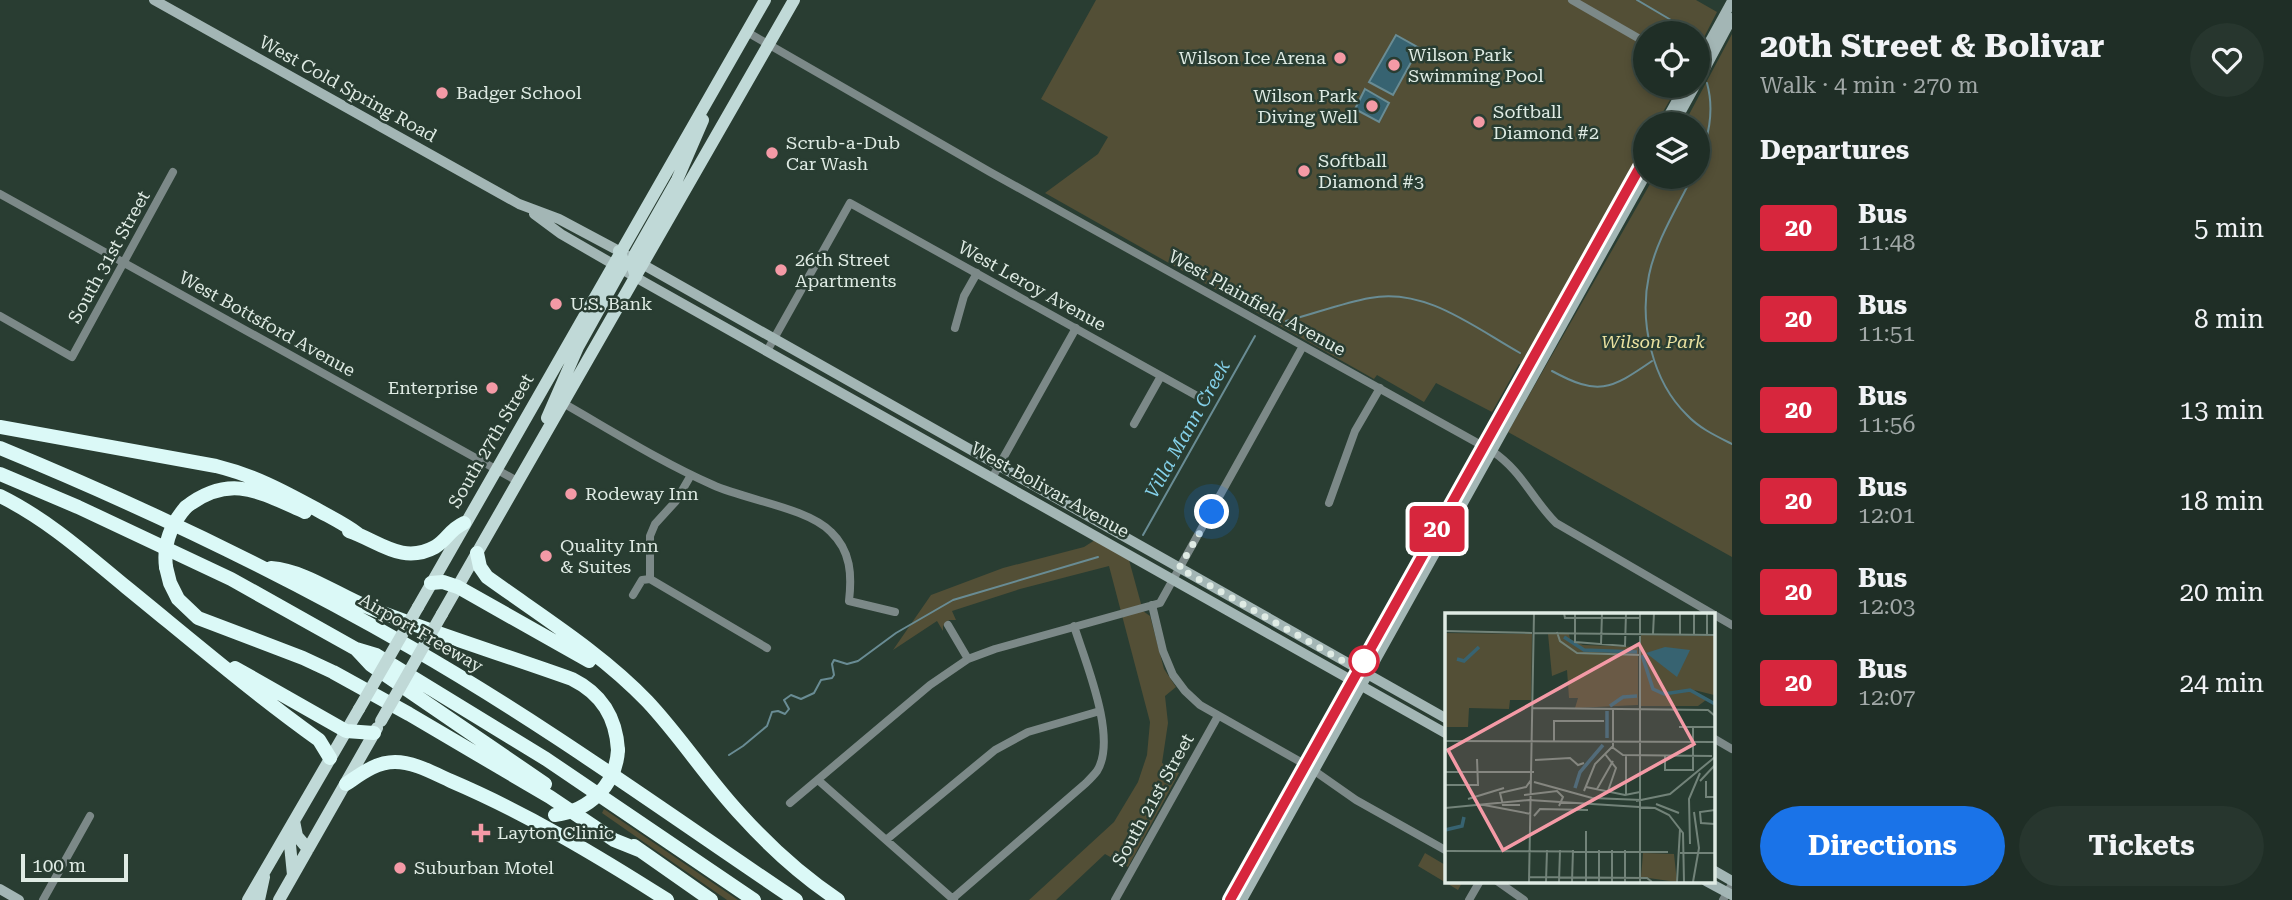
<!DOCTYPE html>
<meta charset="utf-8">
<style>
body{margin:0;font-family:"Roboto Serif",serif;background:#27362e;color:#f1f3f6;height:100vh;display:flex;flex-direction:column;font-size:26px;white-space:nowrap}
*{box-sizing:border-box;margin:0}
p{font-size:23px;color:#a1a8a7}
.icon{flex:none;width:38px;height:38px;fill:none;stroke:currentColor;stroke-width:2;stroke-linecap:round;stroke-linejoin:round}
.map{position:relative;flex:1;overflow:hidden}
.side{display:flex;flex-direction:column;background:#1f2e26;width:560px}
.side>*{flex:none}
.badge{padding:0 14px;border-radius:5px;font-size:24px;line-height:46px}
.fabs{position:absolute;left:1633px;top:21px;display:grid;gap:14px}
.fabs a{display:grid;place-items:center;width:77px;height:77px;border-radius:50%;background:#1f2e26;box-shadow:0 4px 10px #0003,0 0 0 2px #3c4a43;font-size:35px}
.scale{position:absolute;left:21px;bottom:18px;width:107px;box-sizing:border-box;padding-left:7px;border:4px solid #dfebe4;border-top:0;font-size:19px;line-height:24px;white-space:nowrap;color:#dfebe4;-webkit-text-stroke:5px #293d32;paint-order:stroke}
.you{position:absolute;width:35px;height:35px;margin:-18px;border:5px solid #fff;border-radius:50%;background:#1a73e8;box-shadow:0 0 0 10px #1a73e833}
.map>.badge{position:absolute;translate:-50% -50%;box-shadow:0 0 0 4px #fff}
h2{padding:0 28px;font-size:26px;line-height:63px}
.round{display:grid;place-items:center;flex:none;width:74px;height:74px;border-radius:37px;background:#27362e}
.summary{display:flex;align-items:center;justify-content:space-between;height:119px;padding:0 28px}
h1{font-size:33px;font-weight:700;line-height:52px}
.cta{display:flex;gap:14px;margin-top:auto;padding:14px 28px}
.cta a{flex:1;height:80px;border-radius:42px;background:#1a73e8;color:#fff;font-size:28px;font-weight:700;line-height:80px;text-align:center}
.cta a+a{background:#27362e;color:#f1f3f6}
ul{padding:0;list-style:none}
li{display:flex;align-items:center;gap:21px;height:91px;padding:0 28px}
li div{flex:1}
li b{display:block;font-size:26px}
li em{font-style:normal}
li .badge{min-width:77px;font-weight:700;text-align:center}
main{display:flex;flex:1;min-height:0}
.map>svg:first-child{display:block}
</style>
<main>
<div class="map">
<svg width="1732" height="900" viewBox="0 0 1732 900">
<rect width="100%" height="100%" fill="#293d32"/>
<path fill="#534f36" d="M1096,0H1696L1717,12L1698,49V33H1645V86H1678L1656,124H1645V144L1522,365L1519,364L1492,412L1436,383L1424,402L1377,375L1374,379L1045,193L1098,154L1108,137L1041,99Z
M1732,34V557L1508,432L1654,177H1698V124H1684Z
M1095,540L1129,560L1143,611L1150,616L1164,669L1176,687L1165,696L1168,723L1162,763L1179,773L1128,867L1105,854L1056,900H1029L1114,822L1138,782L1147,755L1150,722L1109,566L1020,589L952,611L956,620H949L943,626V631L937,621L893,650L931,595L1003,568L1084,547Z
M604,809L738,900H727L602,813Z
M1425,853L1447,866V881H1463L1458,890L1418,866Z"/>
<path fill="#376371" stroke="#698c94" stroke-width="2" d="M1396,35L1419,48L1393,95L1369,82Z
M1365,89L1389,103L1379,122L1355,109Z"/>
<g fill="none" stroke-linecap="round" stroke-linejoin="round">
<path stroke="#698c94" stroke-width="2" d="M1637,0L1671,20L1685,33
M1698,165C1708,138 1715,112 1707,83
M1692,177C1677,208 1656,241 1649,275C1639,322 1652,381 1687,415C1699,428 1716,436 1732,444
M1286,321C1314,314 1342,303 1370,298C1425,287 1475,328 1520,353
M1552,371C1598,396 1610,390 1652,361
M1143,535L1255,336
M729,755L743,746L767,726L772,712L778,711L785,714L789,709L784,700L791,695L801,699L814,693L821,680L832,678L834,675L832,664L834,660L847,664L858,661L896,633L953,600L1098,557"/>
<path stroke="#7c8988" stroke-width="8" d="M1572,0L1645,42
M747,32L990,172L1492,451C1523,472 1531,498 1556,523L1732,625
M0,194L519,482
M0,316L72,357L173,172
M955,328L964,296L977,273
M767,351L850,203L1199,397
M563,403C612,431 661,462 713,485C746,500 808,508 831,532C851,551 852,575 849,601L895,612
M1134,424L1161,376
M992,478L1076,328
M1329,503L1355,431L1380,388
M650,579V536L655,524L676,501L691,475
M633,595L642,580L650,579L767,648
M1152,605L1163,651L1173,675L1185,691L1200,705L1306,765L1356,800L1447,851
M948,625L968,659
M1713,738L1732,749
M818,780L954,900
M790,803L930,685L968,659L995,649L1160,603L1303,346
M886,840L995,750L1028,732L1100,711
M1497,881L1524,900
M952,899L1086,783C1090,779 1094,775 1097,771C1118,738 1085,661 1074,626
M43,900L90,816
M1115,900L1218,716
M1469,900L1480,881
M1723,900L1732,884"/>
<path stroke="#a3b6b5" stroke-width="10" d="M154,0L519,204L559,219L619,251L1447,719
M1698,63L1732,1
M1698,82L1732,18
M1664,124L1685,86
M1674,124L1695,86
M534,214L561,234L644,282L1447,734
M1713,870L1732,881
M1706,881L1732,895
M0,889L19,900
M1230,900L1645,158
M1242,900L1645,176"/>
<path stroke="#c0d9d7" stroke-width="12" d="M636,277L632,264L635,254L677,180L703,120
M547,418L578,347L622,268L623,260L619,251
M418,607L765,0
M442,614L794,0
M294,821L297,836L308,849
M284,838L290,845L293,875
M248,900L359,709
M259,900L264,877
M279,900L377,728"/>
<path stroke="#dbf9f7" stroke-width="14" d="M0,427L216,466C253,475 283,491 316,509C330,517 345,524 358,534
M0,448C141,506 278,571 410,647C543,723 668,814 796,900
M0,474L78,507L231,579L356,649L376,655L546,759L754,900
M0,496C47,519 86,554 126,587C190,639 252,692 319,740L330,758
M186,507C230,473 260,492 305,512
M349,531C379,541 402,565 435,547C448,539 449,530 464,523
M477,553L480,567L487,577C541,616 601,653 647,701C681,737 708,780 742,816C771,848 802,876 838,900
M166,567L170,583L178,599L198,618L303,658L333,672L409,714L550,797L614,840L639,850
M271,568C306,571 337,595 370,608C436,634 505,655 572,679C602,694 616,717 618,750
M431,583L443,582L458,587L589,661
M357,650L371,665L545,784
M235,668L346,731L374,733
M346,784C361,774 376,762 395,762C414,762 433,773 451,781C526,813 598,856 667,900
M634,846L711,900"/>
<path stroke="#c0d9d7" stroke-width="12" d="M359,709L418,607
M381,721L442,614"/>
<path stroke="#dbf9f7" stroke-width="14" d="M166,567C163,543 171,524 186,507
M555,815C589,811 616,785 618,750"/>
</g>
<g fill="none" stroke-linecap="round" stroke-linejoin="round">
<defs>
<path id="line" d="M1230,900L1645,158"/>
</defs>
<use href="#line" stroke="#fff" stroke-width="16"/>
<use href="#line" stroke="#d7263d" stroke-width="10"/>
<path stroke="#dfebe4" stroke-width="7" stroke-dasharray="0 12.6" d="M1212,512L1179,568L1359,670L1364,661"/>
</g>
<g fill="#f49aa6" stroke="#293d32" stroke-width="2.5">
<circle cx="1340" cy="58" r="7"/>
<circle cx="1394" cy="65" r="7"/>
<circle cx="442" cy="93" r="7"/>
<circle cx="1372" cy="106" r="7"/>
<circle cx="1479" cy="122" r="7"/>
<circle cx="772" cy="153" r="7"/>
<circle cx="1304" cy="171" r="7"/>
<circle cx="781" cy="270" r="7"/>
<circle cx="556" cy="304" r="7"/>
<circle cx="492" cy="388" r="7"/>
<circle cx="571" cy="494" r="7"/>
<circle cx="546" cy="556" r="7"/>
<path d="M477.5 822.5h7v7h7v7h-7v7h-7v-7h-7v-7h7z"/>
<circle cx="400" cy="868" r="7"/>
</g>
<circle fill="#fff" stroke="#d7263d" stroke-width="3.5" cx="1364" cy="661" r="14"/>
<g text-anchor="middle" stroke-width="5" stroke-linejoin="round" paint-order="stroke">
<g font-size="18" fill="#dfebe4" stroke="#293d32" text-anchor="start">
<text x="1408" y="61">Wilson Park<tspan x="1408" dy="21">Swimming Pool</tspan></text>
<text x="1326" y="64" text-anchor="end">Wilson Ice Arena</text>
<text x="456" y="99">Badger School</text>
<text x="1358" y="102" text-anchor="end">Wilson Park<tspan x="1358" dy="21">Diving Well</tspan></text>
<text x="1493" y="118">Softball<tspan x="1493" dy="21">Diamond #2</tspan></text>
<text x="786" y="149">Scrub-a-Dub<tspan x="786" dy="21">Car Wash</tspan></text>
<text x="1318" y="167">Softball<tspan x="1318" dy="21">Diamond #3</tspan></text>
<text x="795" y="266">26th Street<tspan x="795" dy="21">Apartments</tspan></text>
<text x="570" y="310">U.S. Bank</text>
<text x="478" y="394" text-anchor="end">Enterprise</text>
<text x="585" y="500">Rodeway Inn</text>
<text x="560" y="552">Quality Inn<tspan x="560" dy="21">&amp; Suites</tspan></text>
<text x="497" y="839">Layton Clinic</text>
<text x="414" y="874">Suburban Motel</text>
</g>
<g font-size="18" fill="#dfebe4" stroke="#293d32">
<text transform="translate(348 89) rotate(29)" y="6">West Cold Spring Road</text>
<text transform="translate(109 257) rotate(-61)" y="6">South 31st Street</text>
<text transform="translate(1032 286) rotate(29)" y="6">West Leroy Avenue</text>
<text transform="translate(1257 303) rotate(29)" y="6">West Plainfield Avenue</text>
<text transform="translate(267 324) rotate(29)" y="6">West Bottsford Avenue</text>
<text transform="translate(491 441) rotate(-60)" y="6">South 27th Street</text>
<text transform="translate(1050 490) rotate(29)" y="6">West Bolivar Avenue</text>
<text transform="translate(421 633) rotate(30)" y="6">Airport Freeway</text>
<text transform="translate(1153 800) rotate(-61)" y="6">South 21st Street</text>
</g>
<g font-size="18" font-style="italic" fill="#ebe2a1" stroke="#293d32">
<text x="1653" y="348">Wilson Park</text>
</g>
<g font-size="19" font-style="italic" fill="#84d0e9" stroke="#293d32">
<text transform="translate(1187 429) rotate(-61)" y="7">Villa Mann Creek</text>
</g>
</g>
<g transform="translate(1445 613)">
<rect width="270" height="270" fill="#293d32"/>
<path d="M0,20L87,21L86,87H65L64,96L24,95L23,114H0ZM103,21H124L125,26L138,32L193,34V92L130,95L133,85H124L122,57L107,63ZM196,22L269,23V82L249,77L261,87L253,93H196ZM198,240L229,241L232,269L196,264Z" fill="#534f36"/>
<path d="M220,34L245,37L232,64L201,40Z" fill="#376371"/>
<path fill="none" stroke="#376371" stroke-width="3.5" d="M119,24L139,37L192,39M197,42L208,76L219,81L245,77L270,91M12,46L19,48L34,34M165,93L178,84L192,83M162,125V98M130,175L135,159L158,132M0,217L17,213L19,204"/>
<path fill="none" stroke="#728379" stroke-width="2" d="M119,0L120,5H195M130,0V29L180,33L181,0M262,0V22M0,18L87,20M112,19L115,28L132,40L195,42M88,20L270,22M208,21L209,0M235,22V0M249,22V0M156,32L157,0M88,95L263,97L270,103M234,114H270M0,128L270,129M109,129V108H159M167,134L178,142L267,143M160,141L171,155L163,178M220,143V157H248V114M90,147L125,145L133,152L139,150M0,159H89M255,168L270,152M261,168V184H270M89,169L147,185L197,187M0,172H33L32,146M141,174L180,182L195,179M152,176L168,148M139,178L150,151L168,133V96M79,182L112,178L118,184L114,193M181,182V142M23,186L59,175M191,188L225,181L270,144M211,191L234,200M39,192L86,201M75,192H58L55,180L81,174L86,167M0,195L84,187L210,195L224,202L238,220L239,269M270,197L255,199L256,210L270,211M89,203L95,196L143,197M245,231L244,186L255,160M0,238L223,239M235,240H269M85,264L202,265L207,269M84,269L89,0M101,269L102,237M114,269L115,237M127,269L128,237M141,269V218M154,269V237M167,269V237M180,269V237M195,269V0M232,269L235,216M248,269L254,235L249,199"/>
<path fill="#f49aa6" fill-opacity="0.15" stroke="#f49aa6" stroke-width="3.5" d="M194,31L249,131L58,237L3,137Z"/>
<rect width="270" height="270" fill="none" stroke="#dfebe4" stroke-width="3.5"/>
</g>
</svg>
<div class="fabs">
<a><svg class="icon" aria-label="locate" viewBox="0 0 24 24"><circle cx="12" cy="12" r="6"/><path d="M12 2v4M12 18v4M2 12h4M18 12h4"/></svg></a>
<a><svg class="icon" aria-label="layers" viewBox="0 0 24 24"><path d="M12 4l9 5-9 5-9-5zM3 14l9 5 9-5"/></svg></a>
</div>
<div class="scale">100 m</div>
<div class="you" style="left:1212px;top:512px"></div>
<b class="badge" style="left:1437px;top:529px;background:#d7263d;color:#fff">20</b>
</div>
<section class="side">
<div class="summary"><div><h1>20th Street &amp; Bolivar</h1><p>Walk · 4 min · 270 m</p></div><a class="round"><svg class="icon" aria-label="heart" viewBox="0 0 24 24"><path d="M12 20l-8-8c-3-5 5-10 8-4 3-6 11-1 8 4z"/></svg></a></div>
<h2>Departures</h2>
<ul>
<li><span class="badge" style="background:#d7263d;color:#fff">20</span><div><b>Bus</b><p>11:48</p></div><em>5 min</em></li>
<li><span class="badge" style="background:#d7263d;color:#fff">20</span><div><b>Bus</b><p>11:51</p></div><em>8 min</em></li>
<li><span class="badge" style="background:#d7263d;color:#fff">20</span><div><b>Bus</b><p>11:56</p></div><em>13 min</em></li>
<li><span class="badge" style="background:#d7263d;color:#fff">20</span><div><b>Bus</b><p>12:01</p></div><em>18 min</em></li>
<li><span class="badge" style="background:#d7263d;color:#fff">20</span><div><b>Bus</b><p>12:03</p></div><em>20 min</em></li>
<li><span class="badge" style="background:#d7263d;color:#fff">20</span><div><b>Bus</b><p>12:07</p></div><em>24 min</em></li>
</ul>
<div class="cta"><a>Directions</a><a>Tickets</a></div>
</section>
</main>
